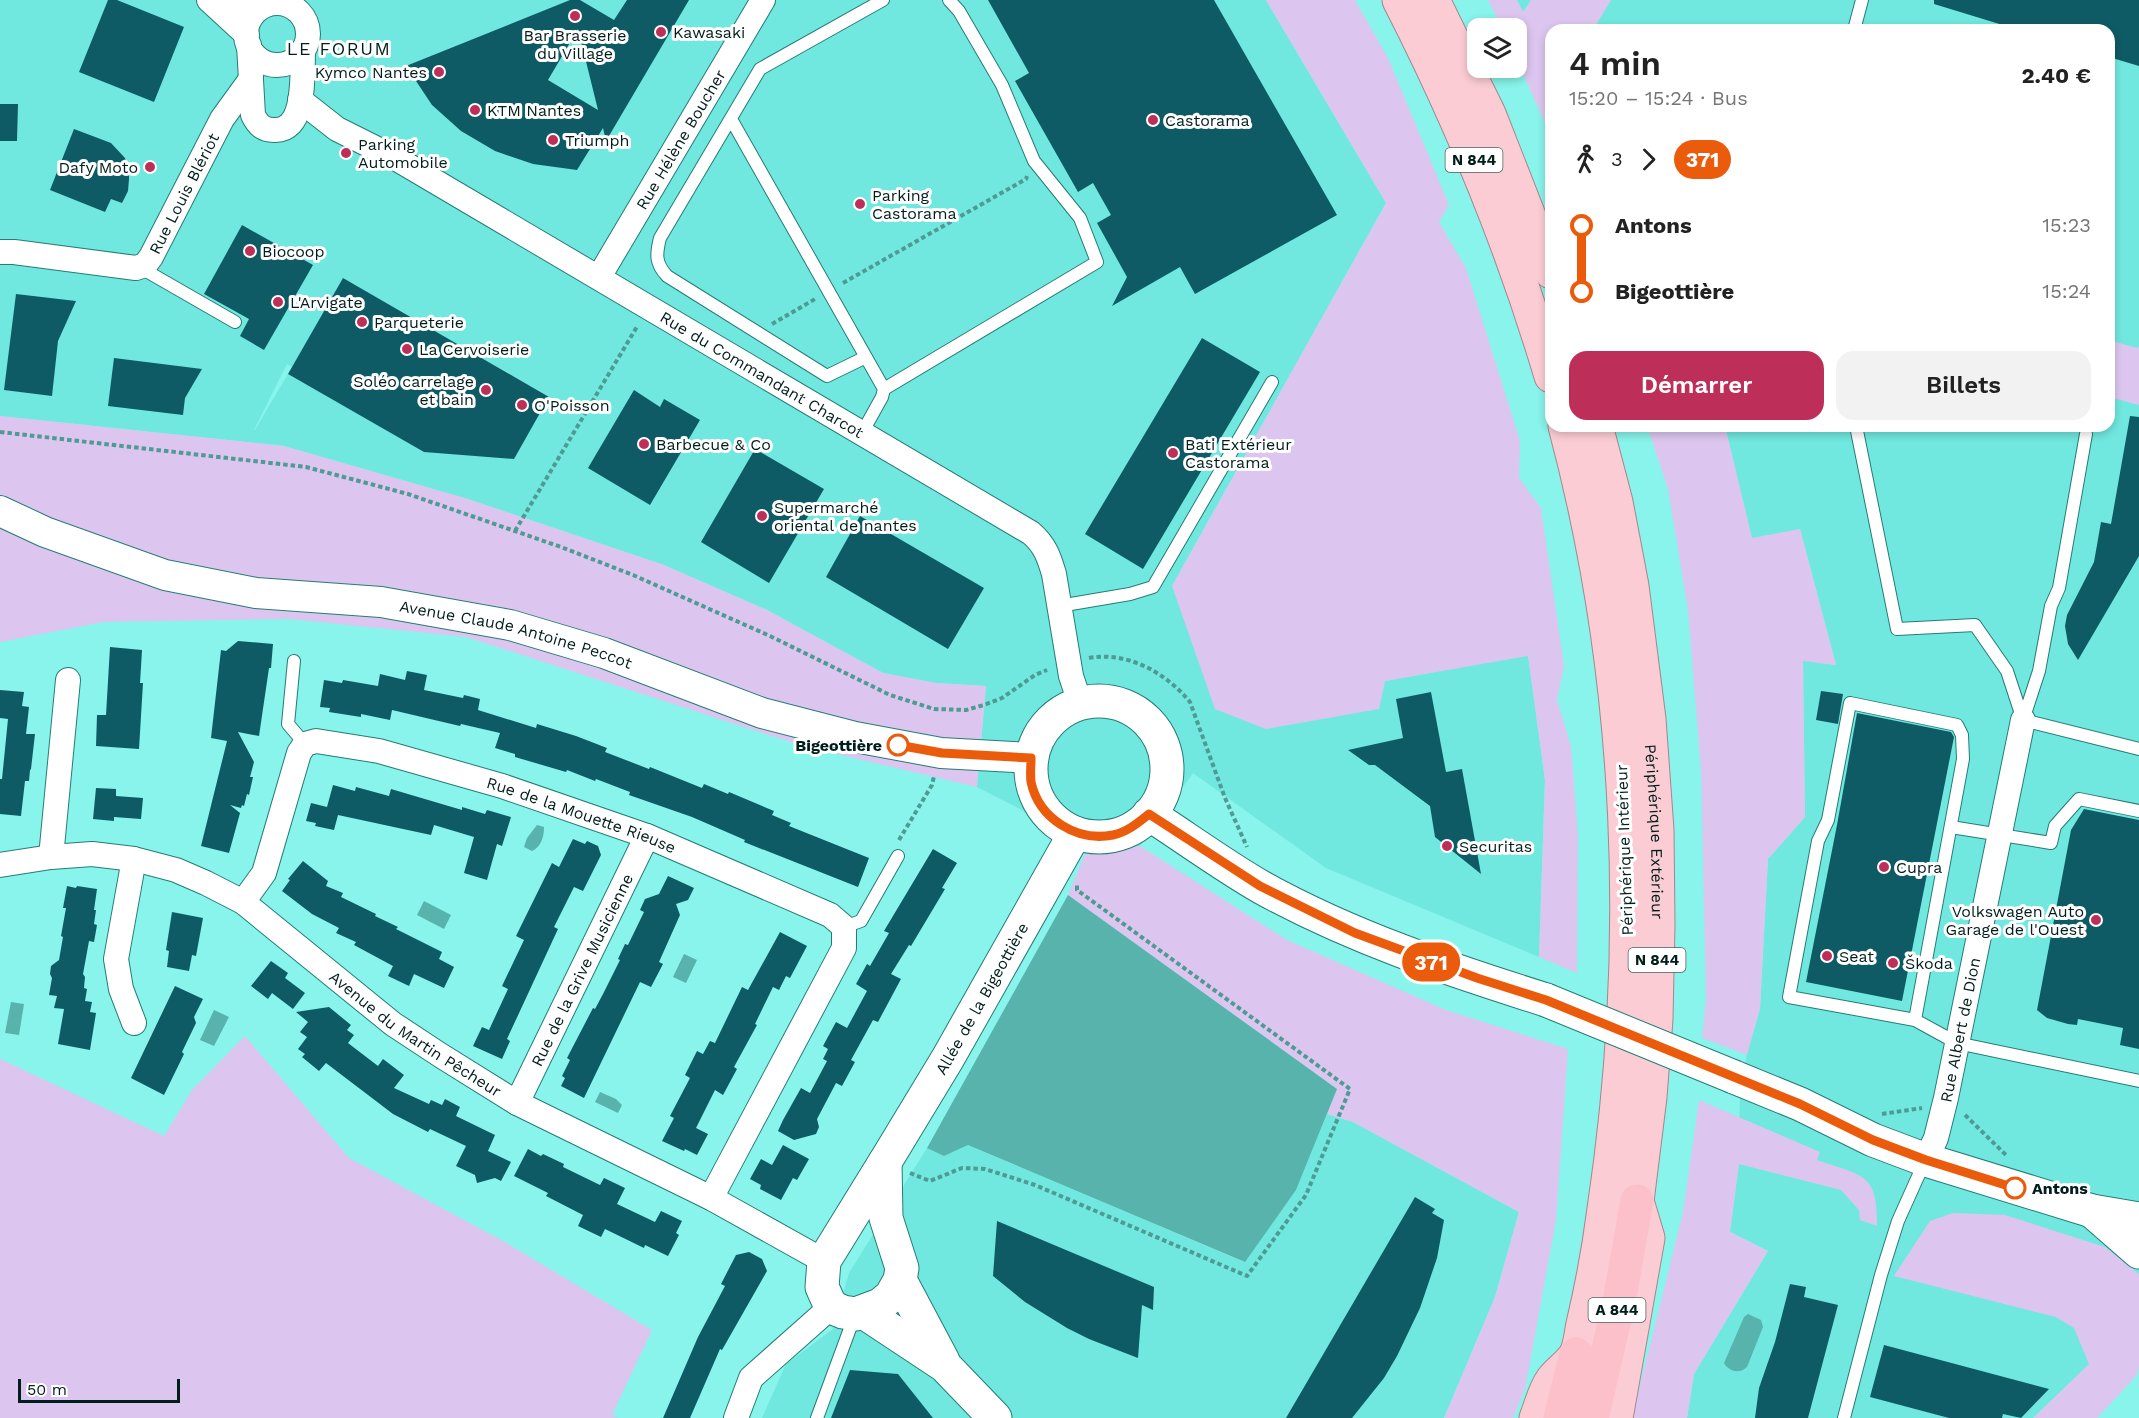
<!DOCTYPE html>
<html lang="fr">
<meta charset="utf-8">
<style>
body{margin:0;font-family:"Work Sans",sans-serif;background:#f2f2f2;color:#222;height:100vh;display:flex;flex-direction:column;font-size:22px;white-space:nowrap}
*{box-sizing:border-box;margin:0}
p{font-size:20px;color:#767676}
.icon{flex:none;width:33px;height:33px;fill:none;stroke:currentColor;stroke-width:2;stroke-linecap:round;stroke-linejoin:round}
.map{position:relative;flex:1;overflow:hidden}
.side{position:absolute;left:1545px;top:24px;width:570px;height:408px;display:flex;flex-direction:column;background:#fff;border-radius:18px;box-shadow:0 3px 9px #0003}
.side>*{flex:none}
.badge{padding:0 12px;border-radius:20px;font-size:21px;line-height:39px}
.fabs{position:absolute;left:1467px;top:18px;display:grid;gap:12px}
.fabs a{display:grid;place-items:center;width:60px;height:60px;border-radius:12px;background:#fff;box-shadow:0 3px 9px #0003;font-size:30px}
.scale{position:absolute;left:18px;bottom:15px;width:162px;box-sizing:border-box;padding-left:6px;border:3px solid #001e1b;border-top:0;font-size:16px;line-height:21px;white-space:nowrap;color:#001e1b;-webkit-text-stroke:4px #fff;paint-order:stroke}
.map>.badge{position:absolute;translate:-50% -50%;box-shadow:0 0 0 3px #fff}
.legs{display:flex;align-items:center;gap:9px;height:66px;padding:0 24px;font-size:20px}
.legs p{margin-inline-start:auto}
.head{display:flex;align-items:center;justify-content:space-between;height:102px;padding:0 24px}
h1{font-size:33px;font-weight:600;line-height:45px}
.action{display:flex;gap:12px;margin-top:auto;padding:12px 24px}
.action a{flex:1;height:69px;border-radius:18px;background:#bd2e58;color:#fff;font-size:24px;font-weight:600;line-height:69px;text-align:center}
.action a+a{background:#f2f2f2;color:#222}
ul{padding:0 24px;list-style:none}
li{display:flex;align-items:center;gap:21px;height:66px;font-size:22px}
li i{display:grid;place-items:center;width:9px;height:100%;margin:0 8px;background:currentColor}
li i::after{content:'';width:15px;height:15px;margin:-8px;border:4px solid;border-radius:50%;background:#fff}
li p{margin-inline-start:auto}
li:first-child i{background:linear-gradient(#0000 50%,currentColor 0)}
li:last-child i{background:linear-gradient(currentColor 50%,#0000 0)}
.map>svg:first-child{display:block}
</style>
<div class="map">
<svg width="2139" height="1418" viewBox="0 0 2139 1418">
<rect width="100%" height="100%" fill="#88f4eb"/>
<path fill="#70e8df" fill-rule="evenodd" d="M0,0H1266L1386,203L1172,586L1385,681L1528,655L1545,780L1539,957L1326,868L1193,773L1140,846L1085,854L1020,809L977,787L986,686L936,683L883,673L767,610L664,565L468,499L284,446L0,416ZM287,364L292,367L255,430H254Z
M1517,0H2139V1308L2080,1375L2033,1418H1687L1694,1374L1768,1251L1730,1232L1738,1170L1740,1099L1747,1052L1760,1009L1768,859L1805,817L1803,660L1836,665L1800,529L1752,539L1725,426H2109V30H1551V65Z
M1327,1114L1353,1122L1519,1212L1495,1297L1444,1418H762L786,1364L833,1329L849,1273L927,1148L944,1156L968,1145L1244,1262L1296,1190Z"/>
<path fill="#dcc6f0" d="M1266,0H1355L1388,58L1449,205L1439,222L1466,268L1520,441L1519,478L1541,508L1564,666L1557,700L1571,746L1578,835L1577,973L1539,957L1545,780L1528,656L1385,681L1379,709L1266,729L1215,709L1172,586L1386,203Z
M1488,0H1517L1523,12L1531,0H1611L1593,30H1551V136L1517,61L1516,28H1502Z
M2109,340L2137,348L2139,346V405L2109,397Z
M0,416L284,446L468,499L664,565L767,610L883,673L936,683L986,686L977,787L803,746L466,637L289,619L104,622L0,642Z
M1647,426H1725L1752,538L1800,529L1836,665L1803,661L1805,817L1768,859L1760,1009L1747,1055L1702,1038L1706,1000L1701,771L1688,610L1668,489Z
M1140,846L1287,940L1446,1010L1568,1049L1556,1220L1525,1389L1513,1418H1444L1495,1297L1519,1212L1353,1122L1327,1114L1337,1089L1068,895L1085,854Z
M245,1036L349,1158L503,1241L652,1330L612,1415L619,1418H0V1059L164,1136L192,1090Z
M1699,1100L1820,1152L1817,1160C1862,1176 1878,1172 1877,1226L1860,1220L1859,1210L1841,1190L1739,1164L1730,1232L1768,1251L1694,1374L1687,1418H1632L1683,1212Z
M1953,1213L2005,1215L2105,1247L2139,1274V1367L2137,1375L2097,1418H2033L2089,1364L2074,1328L2056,1317L1894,1276L1930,1221Z"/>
<path fill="#57b3ac" d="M537,825L544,827C544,837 541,847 532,851L524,847L527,838Z
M1068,895L1337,1089L1296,1190L1245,1262L968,1145L944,1156L927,1148Z
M424,901L451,915L444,929L417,915Z
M684,954L697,960L686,983L673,977Z
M11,1002L24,1004L19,1035L5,1033Z
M214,1010L229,1017L214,1046L200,1040Z
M600,1092L616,1099L622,1105L618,1113L595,1102Z
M1748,1314L1761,1320L1763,1327L1747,1367C1740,1374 1729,1372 1724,1363L1744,1317Z"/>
<path fill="#0e5b65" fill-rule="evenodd" d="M108,0H117L184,27L154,102L79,72Z
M570,0H580L614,20L627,0H689L606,141L603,128L577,170L533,164L495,151L461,131L432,105L406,66ZM578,29L598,110L548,80Z
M988,0H1214L1337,215L1195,294L1180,267L1112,306L1127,277L1097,223L1111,215L1093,183L1078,192L1015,81L1029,73Z
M1934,0H2139V66L2109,57V30H2019L1934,4Z
M0,104H18L17,141H0Z
M74,129L111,143L125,158L129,169V179L128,191L122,203L111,199L105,212L50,190Z
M242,225L313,265L264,350L240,336L249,319L204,294Z
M343,278L549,397L514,459L424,452L288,374Z
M16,294L76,301L58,341L52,396L4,390Z
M1202,338L1260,372L1143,569L1085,534Z
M114,358L202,369L185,398L183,415L108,406Z
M634,390L660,407L664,399L700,420L650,505L588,468Z
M2130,416L2139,417V556L2078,660L2068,644L2065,626L2067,615L2094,562L2101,522L2111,524Z
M755,449L824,489L769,583L701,542Z
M860,516L984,588L948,649L826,577Z
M238,641L273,644L271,668H269L259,736L238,732L254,762L250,777H253L249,795L247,794L244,806L242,805L241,808L230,805L240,813L229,853L201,846L227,741L211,738L221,650L226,651Z
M110,647L142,650L140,683H143L139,749L96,746L97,715H106Z
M407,671L427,675L424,690L463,698L464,695L480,699L478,710L536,728L537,724L576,736L607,748L605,752L649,769L650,767L702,788L704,784L728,794L729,792L774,811L772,815L791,823L789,826L869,858L858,887L744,842L745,840L692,817L629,795L630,792L596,779L595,781L567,770L566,772L515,757V754L495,748L500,733L461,724L460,726L392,710L390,720L361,714V717L329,712L330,708L320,707L324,680L342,683L343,680L378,686L380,674L405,680Z
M0,690L24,692L22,706L29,707L26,734H35L31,769L30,770L29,781H25L21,816L0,814V779H2L8,719L0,718Z
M1821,691L1843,694L1838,724L1816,720Z
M1431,692L1446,772L1462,769L1481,874L1435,837L1430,806L1375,765H1369L1348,750L1403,738L1396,699Z
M1857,713L1951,732L1954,737L1902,1001L1806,982L1837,825Z
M333,785L355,791L356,787L389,796L391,789L462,810V807L485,814L487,810L511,817L502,846L497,844L487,880L464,873L474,837L434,825L431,835L338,815L334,830L315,826L316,823L306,821L311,803L327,807Z
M96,788L116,789V796L143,798L141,819L114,817V821L93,819Z
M2084,809L2139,820V1049L2120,1045L2123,1028L2078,1019L2077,1025L2068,1024L2047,1018L2037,1010L2071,830Z
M573,839L585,844L587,841L598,846L601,855L583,891L574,887L554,927L558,929L507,1039L510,1041L502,1059L473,1046L482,1027L489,1030L508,989L502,986L524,940L516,936L552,863L559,867Z
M933,849L957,863L942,888L945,889L911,946L909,945L891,974L901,979L878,1022L873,1020L851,1060L855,1062L842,1086L836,1083L817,1119L819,1127L816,1134L794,1140L778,1131L783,1120L801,1088L810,1093L827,1061L823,1059L828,1049L823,1046L836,1022L847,1028L867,991L856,984L867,964L870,966L889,933L884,931Z
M303,861L328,881L326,886L343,893L341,897L376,914L375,916L398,927L396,929L442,952L439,959L454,967L444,988L414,974L409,986L388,976L393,966L354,945L356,942L336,933L339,928L312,914L282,891L290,880L288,879Z
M668,876L694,888L688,900L676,904L680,915L659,962L663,964L651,987L640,982L584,1098L561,1086L565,1078L562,1076L570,1060L567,1058L593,1008L595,1009L603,994L620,960L618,959L625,944L628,945L644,912L640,910L645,899L659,894Z
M67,886L76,888L77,886L97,889L94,910H96L94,924L97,925L94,942L89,941L83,974L85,977L84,988L87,989L85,1001L92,1002L90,1012L96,1013L90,1050L58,1044L64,1009L54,1008L57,996L49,995L52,978L50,974L51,966L59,960L63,937L61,936L66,908H63Z
M172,912L203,918L196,956L192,955L189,971L167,967L169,951L166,950Z
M780,932L807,946L790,978L786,976L779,990L773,987L755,1024L757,1025L734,1067L737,1069L723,1095L715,1090L696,1128L708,1134L697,1155L685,1149L684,1151L662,1141L674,1118L670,1116L690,1078L685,1075L697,1051L703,1054L710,1041L715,1043L742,987L748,990Z
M271,961L288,973L285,978L305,993L293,1009L272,993L268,999L251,986Z
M175,986L203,999L194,1017L196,1023L182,1052L184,1054L164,1095L131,1078Z
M329,1007L351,1025L347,1030L354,1035L348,1043L378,1066L383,1059L404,1075L394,1088L429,1104L431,1100L442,1105L445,1099L460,1107L456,1116L495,1135L488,1151L511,1162L501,1181L495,1178L477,1183L475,1175L456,1166L466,1146L430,1129L428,1132L393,1114L326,1063L319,1071L302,1057L305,1054L298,1049L307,1037L300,1032L308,1022L296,1012Z
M783,1145L809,1159L797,1180L793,1178L781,1200L760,1189L761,1185L750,1179L761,1159L772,1165Z
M528,1149L541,1156L543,1154L564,1164L563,1167L600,1185L604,1178L625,1188L617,1204L655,1222L661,1211L682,1221L676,1233L679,1235L668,1256L645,1245L644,1248L605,1229L601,1237L578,1226L583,1215L546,1196L548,1193L514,1176Z
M1415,1197L1435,1209L1432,1213L1444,1220L1437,1258L1420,1308L1397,1356L1384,1378L1352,1418H1286Z
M997,1221L1154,1287L1153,1310L1142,1305L1138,1358L1089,1339L1067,1328L1025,1302L993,1276Z
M749,1252L762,1259L767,1271L722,1350L720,1349L690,1418H663L698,1337L725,1286L721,1284L736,1255Z
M1790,1284L1806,1287L1804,1297L1838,1305L1808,1418H1755L1759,1388L1775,1342Z
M1884,1345L2049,1389L2021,1418L2003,1414L2002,1418H1949L1870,1397Z
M850,1370L898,1374L933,1418H831Z"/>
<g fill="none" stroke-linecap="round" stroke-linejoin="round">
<defs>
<path id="service" d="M1854,30L1862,0
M731,119L884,389
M141,268L235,322
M866,357L827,376L667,276C655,263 656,254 660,238L760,69L883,0
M1856,426L1897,629L1975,625L2007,671L2023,720
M862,433L882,397L884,389L1097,262L1080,218L1034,161L1002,85L959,11L949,0
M1059,606L1130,594L1153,587L1272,382
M294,661L288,724L305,744
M1850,703L1957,725L1962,735L1963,759L1915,1020L1789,997L1818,841L1828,820Z
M2023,720L2039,671L2051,606L2059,588L2086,434
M2023,720L2139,749
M1951,827L2051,843L2055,826L2079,799L2139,811
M844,927L861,921L898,856
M1915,1020L1957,1043L2139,1081
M817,1418L855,1315
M1844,1418L1881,1275L1898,1221L1925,1161"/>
<g id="minor">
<path d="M209,0L247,35"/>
<path d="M236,0L243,2L268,4"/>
<circle cx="277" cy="34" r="31"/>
<path d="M249,45L253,115C258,125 263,130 274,130C307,132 302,72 303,50"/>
<path id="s1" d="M300,100L337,129L397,159L1031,533C1045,545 1049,557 1054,574L1071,676L1080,703"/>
<path id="s2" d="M0,252H14L136,268L145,265L151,257L222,119L251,79"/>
<path id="s3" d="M599,277L763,0"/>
<path d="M51,857L68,680"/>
<path id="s4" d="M0,865L51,857L92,854L134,859L176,870L206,883L243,902L393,1024L440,1055L517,1103L711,1198L824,1261"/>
<path id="s5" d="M243,902L264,873L299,753L305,744L316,741L379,751L502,786L647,836L830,915L844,927V948L711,1198"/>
<path d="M134,1023L121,989L116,959L134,859"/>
<path id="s6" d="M517,1103L647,836"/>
<path id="s7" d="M1926,1160L1936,1138L1946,1098L2023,720"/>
<path d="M736,1418L751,1378L831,1307"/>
</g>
<g id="tertiary">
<path id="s8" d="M0,511L45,532L165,575L256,593L381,602L510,625L604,653L762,713L855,737L941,753L1031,758"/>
</g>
<g id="secondary">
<circle cx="1099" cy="769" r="68"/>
<path d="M1149,814C1186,838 1223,865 1261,887C1351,937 1448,969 1546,1000"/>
<path d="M1734,1077L1800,1104L1873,1140L1926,1160L2092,1211L2139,1219"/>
<path id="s9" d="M885,1162L948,1058L1075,833"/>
<path d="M885,1162L886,1218L902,1268L900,1280L891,1296L880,1305L856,1314L843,1312L831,1307L822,1287L824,1261Z"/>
<path d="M2092,1211L2139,1252"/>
<path d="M900,1280L943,1361"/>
<path d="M865,1313L945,1366L995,1418"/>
</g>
<g id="trunk">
<path d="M1399,0C1461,121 1512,245 1551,376"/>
<path d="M1433,0L1489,114L1551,272"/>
<path id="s10" d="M1596,426L1616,502L1632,586L1649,719L1657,830L1658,925L1656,1019L1650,1097L1637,1201L1648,1238L1616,1418"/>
<path d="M1536,1418C1541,1406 1544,1391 1552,1380C1559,1371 1570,1364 1576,1354C1580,1346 1581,1333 1583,1324C1592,1286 1599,1248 1604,1209C1643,949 1633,681 1565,426"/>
</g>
<path id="motorway" d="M1560,1418L1576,1354
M1592,1418L1619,1302L1637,1201"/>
</defs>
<use href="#service" stroke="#257c76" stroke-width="14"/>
<use href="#minor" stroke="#257c76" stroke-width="26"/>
<use href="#tertiary" stroke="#257c76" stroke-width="32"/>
<use href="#secondary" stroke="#257c76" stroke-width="35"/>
<use href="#trunk" stroke="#a3878c" stroke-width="35"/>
<use href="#motorway" stroke="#a3878c" stroke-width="35"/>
<path stroke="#4f9a94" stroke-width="4" stroke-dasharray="4.5 3" stroke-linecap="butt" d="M843,283L1026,179L1027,176
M772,324L815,299
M0,432L306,467L408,494L561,547L633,575L770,636L890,695L934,709L966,710L984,705L1002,698L1035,675L1047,670
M515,531L638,325
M1089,658C1128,651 1166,673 1190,702L1225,798L1247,847
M899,840L932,785L934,776
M1882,1114L1922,1108
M1965,1115L2007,1156
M910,1173L930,1181L962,1168L985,1169L1035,1185L1247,1276L1306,1195L1350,1089L1077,890V885"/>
<use href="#service" stroke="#fff" stroke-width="12"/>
<use href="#minor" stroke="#fff" stroke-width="24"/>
<use href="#tertiary" stroke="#fff" stroke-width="30"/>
<use href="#secondary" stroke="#fff" stroke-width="33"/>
<use href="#trunk" stroke="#fcccd4" stroke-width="33"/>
<use href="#motorway" stroke="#fbc0c9" stroke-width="33"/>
<defs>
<path id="secondary-bridge" d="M1546,1000L1734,1077"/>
</defs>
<use href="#secondary-bridge" stroke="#257c76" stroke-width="35" stroke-linecap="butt"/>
<use href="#secondary-bridge" stroke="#fff" stroke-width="33"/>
</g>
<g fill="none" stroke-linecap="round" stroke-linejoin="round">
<defs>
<path id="line-1" d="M898,745L942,753L1031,758C1031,766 1030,774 1031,782C1039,819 1077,842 1113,835C1127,832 1138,823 1149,814L1260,886L1355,933L1477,978L1546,1000L1800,1104L1873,1140L1926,1160L2015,1188"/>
</defs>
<use href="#line-1" stroke="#fff" stroke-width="14"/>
<use href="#line-1" stroke="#ea5b0c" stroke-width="9"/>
</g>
<g fill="#bd2e58" stroke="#fff" stroke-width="2">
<circle cx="575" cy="16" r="6"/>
<circle cx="661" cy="32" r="6"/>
<circle cx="439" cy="72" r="6"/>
<circle cx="475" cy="110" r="6"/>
<circle cx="1153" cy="120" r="6"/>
<circle cx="553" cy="140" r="6"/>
<circle cx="346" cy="153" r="6"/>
<circle cx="150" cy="167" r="6"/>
<circle cx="860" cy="204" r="6"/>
<circle cx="250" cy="251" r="6"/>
<circle cx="278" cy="302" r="6"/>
<circle cx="362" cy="322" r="6"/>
<circle cx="407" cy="349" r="6"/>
<circle cx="486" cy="390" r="6"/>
<circle cx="522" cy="405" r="6"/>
<circle cx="644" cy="444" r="6"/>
<circle cx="1173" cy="453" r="6"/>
<circle cx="762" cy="516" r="6"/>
<circle cx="1447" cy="846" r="6"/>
<circle cx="1884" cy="867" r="6"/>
<circle cx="2096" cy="920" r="6"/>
<circle cx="1827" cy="956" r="6"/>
<circle cx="1893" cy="963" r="6"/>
</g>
<g fill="#fff" stroke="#ea5b0c" stroke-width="3">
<circle cx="898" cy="745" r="10"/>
<circle cx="2015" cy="1188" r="10"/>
</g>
<g text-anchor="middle" stroke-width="6" stroke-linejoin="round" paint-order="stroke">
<g fill="#fff" stroke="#4c625f" stroke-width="1.5">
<rect x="1445.5" y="148" width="57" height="24" rx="4.5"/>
<rect x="1628.5" y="948" width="57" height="24" rx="4.5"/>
<rect x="1588.5" y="1298" width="57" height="24" rx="4.5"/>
</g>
<g font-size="15" font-weight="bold" fill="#001e1b">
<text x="1474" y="165">N 844</text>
<text x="1657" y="965">N 844</text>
<text x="1617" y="1315">A 844</text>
</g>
<g font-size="16" fill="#001e1b" stroke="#fff" text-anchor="start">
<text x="673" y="38">Kawasaki</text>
<text x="575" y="41" text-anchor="middle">Bar Brasserie<tspan x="575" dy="18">du Village</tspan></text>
<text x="427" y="78" text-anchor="end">Kymco Nantes</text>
<text x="487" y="116">KTM Nantes</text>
<text x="1165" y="126">Castorama</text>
<text x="565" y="146">Triumph</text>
<text x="358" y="150">Parking<tspan x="358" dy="18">Automobile</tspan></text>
<text x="138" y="173" text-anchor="end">Dafy Moto</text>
<text x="872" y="201">Parking<tspan x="872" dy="18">Castorama</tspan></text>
<text x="262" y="257">Biocoop</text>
<text x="290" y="308">L'Arvigate</text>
<text x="374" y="328">Parqueterie</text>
<text x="419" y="355">La Cervoiserie</text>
<text x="474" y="387" text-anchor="end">Soléo carrelage<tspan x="474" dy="18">et bain</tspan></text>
<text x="534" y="411">O'Poisson</text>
<text x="656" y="450">Barbecue &amp; Co</text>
<text x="1185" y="450">Bati Extérieur<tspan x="1185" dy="18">Castorama</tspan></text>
<text x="774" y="513">Supermarché<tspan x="774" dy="18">oriental de nantes</tspan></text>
<text x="1459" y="852">Securitas</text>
<text x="1896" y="873">Cupra</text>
<text x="2084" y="917" text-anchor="end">Volkswagen Auto<tspan x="2084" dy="18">Garage de l'Ouest</tspan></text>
<text x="1839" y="962">Seat</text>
<text x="1905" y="969">Škoda</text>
</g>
<g font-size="16" fill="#001e1b" stroke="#fff">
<text dy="6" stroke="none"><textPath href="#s3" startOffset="160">Rue Hélène Boucher</textPath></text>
<text dy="6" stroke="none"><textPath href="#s2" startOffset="228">Rue Louis Blériot</textPath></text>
<text dy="6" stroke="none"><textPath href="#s1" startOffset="538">Rue du Commandant Charcot</textPath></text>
<text dy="6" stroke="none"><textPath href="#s8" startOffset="534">Avenue Claude Antoine Peccot</textPath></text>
<text dy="6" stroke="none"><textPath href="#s5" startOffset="459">Rue de la Mouette Rieuse</textPath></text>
<text dy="6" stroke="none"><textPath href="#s10" startOffset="411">Périphérique Extérieur</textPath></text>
<text transform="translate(1624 850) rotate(-92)" y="6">Périphérique Intérieur</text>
<text dy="6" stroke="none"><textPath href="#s6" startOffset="148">Rue de la Grive Musicienne</textPath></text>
<text dy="6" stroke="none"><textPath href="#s9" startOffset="190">Allée de la Bigeottière</textPath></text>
<text dy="6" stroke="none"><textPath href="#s7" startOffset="135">Rue Albert de Dion</textPath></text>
<text dy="6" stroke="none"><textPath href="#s4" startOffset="470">Avenue du Martin Pêcheur</textPath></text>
</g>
<g font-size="16" font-weight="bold" fill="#001e1b" stroke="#fff" text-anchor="end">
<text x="882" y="751">Bigeottière</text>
<text x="2032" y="1194" text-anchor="start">Antons</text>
</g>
<g font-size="18" letter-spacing="1.5" fill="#001e1b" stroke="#fff">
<text x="339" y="55">LE FORUM</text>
</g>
</g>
</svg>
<div class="fabs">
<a><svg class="icon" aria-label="layers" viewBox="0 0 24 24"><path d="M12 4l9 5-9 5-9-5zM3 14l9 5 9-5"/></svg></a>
</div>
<div class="scale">50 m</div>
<b class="badge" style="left:1431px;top:962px;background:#ea5b0c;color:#fff">371</b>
<section class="side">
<div class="head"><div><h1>4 min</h1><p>15:20 – 15:24 · Bus</p></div><b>2.40 €</b></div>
<div class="legs"><svg class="icon" aria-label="walk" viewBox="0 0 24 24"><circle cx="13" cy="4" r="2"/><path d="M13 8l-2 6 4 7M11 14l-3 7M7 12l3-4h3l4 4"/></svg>3<svg class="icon" aria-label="forward" viewBox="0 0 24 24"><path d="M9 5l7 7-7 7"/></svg><b class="badge" style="background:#ea5b0c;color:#fff">371</b></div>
<ul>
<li><i style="color:#ea5b0c"></i><b>Antons</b><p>15:23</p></li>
<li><i style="color:#ea5b0c"></i><b>Bigeottière</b><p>15:24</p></li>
</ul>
<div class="action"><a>Démarrer</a><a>Billets</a></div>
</section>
</div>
